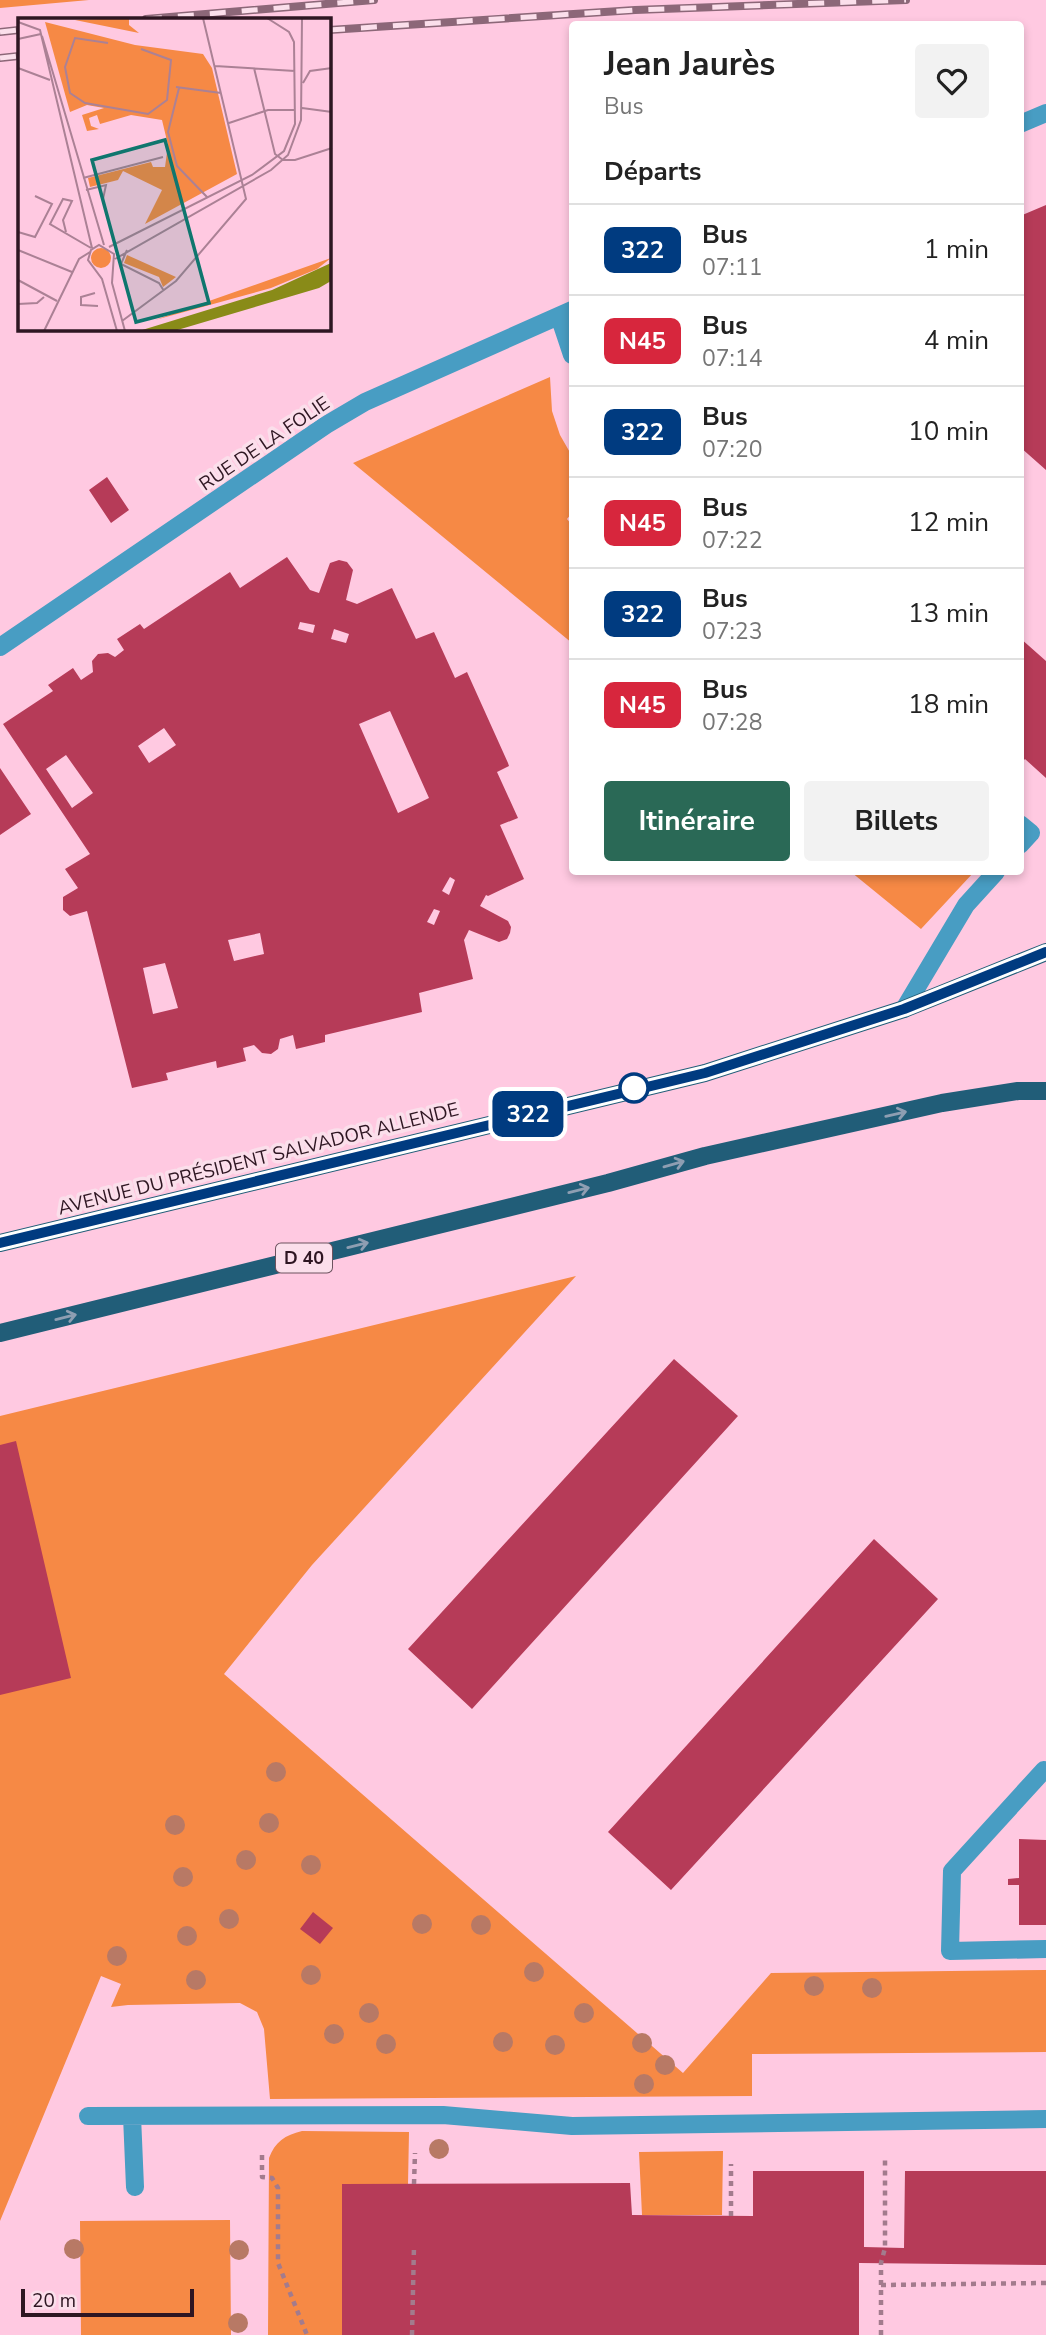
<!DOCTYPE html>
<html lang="fr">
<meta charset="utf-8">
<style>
body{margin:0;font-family:"Nunito Sans",sans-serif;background:#f2f2f2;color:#222;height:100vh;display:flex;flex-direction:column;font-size:26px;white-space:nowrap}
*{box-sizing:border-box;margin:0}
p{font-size:23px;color:#767676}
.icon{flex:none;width:38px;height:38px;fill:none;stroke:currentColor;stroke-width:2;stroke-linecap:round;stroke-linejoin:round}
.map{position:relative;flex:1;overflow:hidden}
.details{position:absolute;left:569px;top:21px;width:455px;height:854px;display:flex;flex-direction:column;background:#fff;border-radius:7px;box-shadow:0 4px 10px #0003}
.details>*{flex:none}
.badge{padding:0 14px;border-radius:10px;font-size:24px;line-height:46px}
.scale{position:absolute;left:21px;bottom:18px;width:173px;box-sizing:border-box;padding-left:7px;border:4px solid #2e1622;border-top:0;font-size:19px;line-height:24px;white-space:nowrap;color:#2e1622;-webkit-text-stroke:5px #fbdfeb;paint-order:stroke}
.map>.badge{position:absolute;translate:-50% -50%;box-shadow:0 0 0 4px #fff}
h2{padding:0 35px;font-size:26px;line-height:63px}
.round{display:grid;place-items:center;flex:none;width:74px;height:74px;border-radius:7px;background:#f2f2f2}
.head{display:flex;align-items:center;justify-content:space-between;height:119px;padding:0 35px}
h1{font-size:33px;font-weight:700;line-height:52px}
.primary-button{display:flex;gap:14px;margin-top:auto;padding:14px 35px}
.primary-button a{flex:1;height:80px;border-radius:7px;background:#2a6956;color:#fff;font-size:28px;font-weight:700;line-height:80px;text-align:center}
.primary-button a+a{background:#f2f2f2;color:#222}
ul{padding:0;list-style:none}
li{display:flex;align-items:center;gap:21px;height:91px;padding:0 35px;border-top:2px solid #e0e0e0}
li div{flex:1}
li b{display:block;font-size:26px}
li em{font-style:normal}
li .badge{min-width:77px;font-weight:700;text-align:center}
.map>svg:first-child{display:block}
</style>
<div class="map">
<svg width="1046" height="2335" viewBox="0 0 1046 2335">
<rect width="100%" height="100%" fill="#ffc9e1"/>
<path fill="#f68945" d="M0,0H89L0,8Z
M550,377L552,411L560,435L572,456V513L567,519L572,525V643L353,463Z
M851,872H974L921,929Z
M576,1276L312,1565L224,1674L683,2073L771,1973L1046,1970V2052L752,2054V2096L270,2099L264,2029L257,2012L240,2003L128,2005L111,2007L121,1984L101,1976L0,2221V1416Z
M302,2131L409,2132L408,2184H342V2335H268L269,2158C275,2142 285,2135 302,2131Z
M723,2151L722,2215H642L639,2152Z
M230,2220L231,2335H81L80,2221Z"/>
<path fill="#b63b58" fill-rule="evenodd" d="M1046,205V470L1020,447V216Z
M107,477L129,510L111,523L89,490Z
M287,557L310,590L319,593L330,563L339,560L347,562L353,570L346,600L357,604L392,588L416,639L434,632L455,678L467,672L508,763L509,766L497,772L518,818L500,825L524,879L488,896L486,895L480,906L508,921L511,927L510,933L507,939L499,942L469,930L464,940L473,979L419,993L422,1012L325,1035V1042L296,1049L293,1035L280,1039L278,1049L271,1054L262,1053L254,1045L243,1048L246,1061L217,1068L216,1061L166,1073L168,1080L132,1088L87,911L70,916L63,910V897L78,888L65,869L90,854L3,724L53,691L48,685L73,668L81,680L93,672L92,661L98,654L108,653L115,657L124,650L117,639L140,624L144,629L230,572L240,588ZM300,622L315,625L313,633L298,629ZM334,629L349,634L346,643L331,639ZM390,711L429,798L398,813L359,724ZM164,728L176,745L149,763L138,746ZM66,755L93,793L72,808L46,769ZM450,877L455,880L449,895L442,891ZM434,909L440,911L434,925L427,922ZM260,933L264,954L234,961L228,940ZM165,963L178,1008L153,1014L143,968Z
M1020,638L1046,661V778L1025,759L1020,764Z
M0,768L31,814L0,835Z
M674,1359L738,1416L472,1709L408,1649Z
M16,1441L71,1678L0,1695V1445Z
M874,1539L938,1599L671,1890L608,1832Z
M1019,1839L1046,1840V1925H1019V1885H1008V1879L1019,1878Z
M313,1912L333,1928L320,1944L300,1929Z
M753,2171H864V2247L904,2248L905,2171H1046V2265L859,2263V2335H342V2184L630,2183L632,2215L753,2216Z"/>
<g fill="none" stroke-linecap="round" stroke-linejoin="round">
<path stroke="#a37b8d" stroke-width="4.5" stroke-dasharray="5 5" stroke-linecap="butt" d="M262,2155V2177L272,2178L278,2188V2263L307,2335
M414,2184L415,2153
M731,2216V2164
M881,2285L1046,2283
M412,2335L414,2246
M881,2335V2263L885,2248V2160"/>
<path stroke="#489dc3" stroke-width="18" d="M1020,124L1046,113
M559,316L572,355
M0,647L326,425L365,402L572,310
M1020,824L1031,833L1020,845
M904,1009L966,905L996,872
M1044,1770L952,1871L950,1951L1046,1949
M88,2116L443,2115L572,2126L1046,2119
M132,2116L135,2187"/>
<path stroke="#215d78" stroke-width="18" d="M0,1243L705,1073L904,1009L1046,952
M0,1333L608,1183L705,1156L942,1103L1018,1091H1046"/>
<defs>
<path id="rail" d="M146,19L374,0
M329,30L635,10L906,0
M0,32L19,30
M0,58L19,56"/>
</defs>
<use href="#rail" stroke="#8c6778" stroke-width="8"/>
<use href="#rail" stroke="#fbdfeb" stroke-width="5" stroke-dasharray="16" stroke-linecap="butt"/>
</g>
<g fill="#b87965">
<circle cx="276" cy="1772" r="10"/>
<circle cx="269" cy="1823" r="10"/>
<circle cx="175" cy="1825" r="10"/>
<circle cx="246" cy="1860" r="10"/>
<circle cx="311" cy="1865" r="10"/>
<circle cx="183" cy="1877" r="10"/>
<circle cx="229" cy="1919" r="10"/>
<circle cx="422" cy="1924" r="10"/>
<circle cx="481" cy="1925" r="10"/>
<circle cx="187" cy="1936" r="10"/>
<circle cx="117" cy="1956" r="10"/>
<circle cx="534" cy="1972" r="10"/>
<circle cx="311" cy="1975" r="10"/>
<circle cx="196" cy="1980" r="10"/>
<circle cx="814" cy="1986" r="10"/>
<circle cx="872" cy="1988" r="10"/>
<circle cx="369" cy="2013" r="10"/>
<circle cx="584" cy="2013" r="10"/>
<circle cx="334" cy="2034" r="10"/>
<circle cx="503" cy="2042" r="10"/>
<circle cx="642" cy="2043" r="10"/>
<circle cx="386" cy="2044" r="10"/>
<circle cx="555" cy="2045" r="10"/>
<circle cx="665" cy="2065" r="10"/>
<circle cx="644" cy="2084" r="10"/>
<circle cx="439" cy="2149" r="10"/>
<circle cx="74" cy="2249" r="10"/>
<circle cx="239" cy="2250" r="10"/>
<circle cx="238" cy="2323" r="10"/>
</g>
<defs><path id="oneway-shaft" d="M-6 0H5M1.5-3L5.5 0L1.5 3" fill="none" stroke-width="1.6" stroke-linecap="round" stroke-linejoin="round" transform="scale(1.75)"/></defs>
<g stroke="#8e9eb2">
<use href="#oneway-shaft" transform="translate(896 1114) rotate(-13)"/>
<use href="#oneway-shaft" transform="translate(674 1164) rotate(-16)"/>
<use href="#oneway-shaft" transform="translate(579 1190) rotate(-14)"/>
<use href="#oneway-shaft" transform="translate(358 1245) rotate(-14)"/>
<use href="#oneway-shaft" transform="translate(66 1317) rotate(-14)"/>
</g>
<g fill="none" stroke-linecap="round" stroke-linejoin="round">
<defs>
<path id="line" d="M0,1243L705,1073L904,1009L1046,952"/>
</defs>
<use href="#line" stroke="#fff" stroke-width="16"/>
<use href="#line" stroke="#003b80" stroke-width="10"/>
</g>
<circle fill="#fff" stroke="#003b80" stroke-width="3.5" cx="634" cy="1088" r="14"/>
<g text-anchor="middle" stroke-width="7" stroke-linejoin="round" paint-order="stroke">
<rect fill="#fbdfeb" stroke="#6c525e" stroke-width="2" x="276" y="1243.5" width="56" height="29" rx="5"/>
<g font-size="18" font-weight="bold" fill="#2e1622">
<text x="304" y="1264">D 40</text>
</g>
<g font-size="19" fill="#2e1622" stroke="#fbdfeb">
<text transform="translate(264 443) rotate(-34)" y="7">RUE DE LA FOLIE</text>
<text transform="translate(258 1158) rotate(-14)" y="7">AVENUE DU PRÉSIDENT SALVADOR ALLENDE</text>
</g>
</g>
<g transform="translate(18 18)">
<rect width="313" height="313" fill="#ffc9e1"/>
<path d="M111,0V7L121,15L57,2ZM27,4L117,27L185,36L194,50L219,156L127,206L144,172L105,153L100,162L72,169L70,160L133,144L135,149H147L150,127L144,102L113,97L82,106L79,97L71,100L73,108L81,111L69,113L64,97L86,90L69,87L52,94ZM73 240a10 10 0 1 1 20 0a10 10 0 1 1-20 0ZM109,237L158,259L145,269L141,259L106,245ZM313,240L299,251L253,270L137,302Z" fill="#f68945"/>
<path d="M313,245V263L301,270L156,313H121L254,272Z" fill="#898b18"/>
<path fill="none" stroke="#ab8195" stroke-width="2" d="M0,4L22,12L74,230M24,18L86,227M0,21L23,16M90,25L57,20L47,49L52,75L67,85L130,96L149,82L153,42L123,31M197,48L277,53M0,50L32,62M236,50L257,136L265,142H277L314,130M285,65L292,53L314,50M158,69L203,75M161,70L150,114L159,148L189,179M284,90L314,94M211,105L250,92H277M65,160L145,139M68,172L88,167L85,181M0,214L17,219L34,186L17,178M48,214L45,202L54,183L45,181L32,206L73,230M91,229L234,157L266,133L277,106L276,24L271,14L249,0M0,232L54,254M109,232L103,246L141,265L146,273M97,241L253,152L270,137L283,102L284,0M0,262L39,283M77,275L63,279V287L80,288M0,286L19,285L26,279M104,303L158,263L228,181L185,0M26,313L61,241L72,234M99,313L84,261L70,242L73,232L81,227L96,236L94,265L107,313"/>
<path fill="#0f766e" fill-opacity="0.15" stroke="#0f766e" stroke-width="3.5" d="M147,122L191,285L118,304L74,142Z"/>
<rect width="313" height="313" fill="none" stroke="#2e1622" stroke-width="3.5"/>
</g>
</svg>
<div class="scale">20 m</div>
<b class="badge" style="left:528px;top:1114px;background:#003b80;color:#fff">322</b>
<section class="details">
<div class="head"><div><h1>Jean Jaurès</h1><p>Bus</p></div><a class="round"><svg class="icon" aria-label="heart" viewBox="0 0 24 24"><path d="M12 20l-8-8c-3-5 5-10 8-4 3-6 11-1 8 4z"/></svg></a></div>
<h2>Départs</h2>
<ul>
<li><span class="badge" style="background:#003b80;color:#fff">322</span><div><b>Bus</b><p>07:11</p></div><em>1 min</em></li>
<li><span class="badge" style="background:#d7263d;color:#fff">N45</span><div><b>Bus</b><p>07:14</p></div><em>4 min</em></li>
<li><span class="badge" style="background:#003b80;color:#fff">322</span><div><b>Bus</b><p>07:20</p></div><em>10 min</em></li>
<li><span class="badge" style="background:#d7263d;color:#fff">N45</span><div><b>Bus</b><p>07:22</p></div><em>12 min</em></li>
<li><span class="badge" style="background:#003b80;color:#fff">322</span><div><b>Bus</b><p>07:23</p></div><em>13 min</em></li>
<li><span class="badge" style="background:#d7263d;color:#fff">N45</span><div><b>Bus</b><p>07:28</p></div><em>18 min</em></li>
</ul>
<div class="primary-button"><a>Itinéraire</a><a>Billets</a></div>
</section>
</div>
